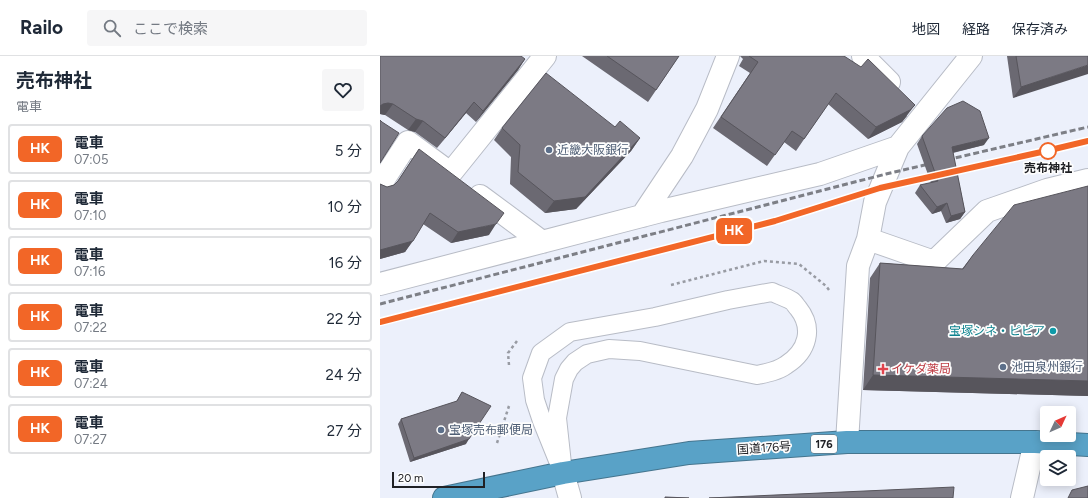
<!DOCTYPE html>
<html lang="ja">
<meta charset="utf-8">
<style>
body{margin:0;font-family:Figtree,"Noto Sans JP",sans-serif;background:#f6f6f7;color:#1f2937;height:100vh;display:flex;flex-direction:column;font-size:15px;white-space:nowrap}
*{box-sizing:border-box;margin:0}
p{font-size:13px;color:#747a83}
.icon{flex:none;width:22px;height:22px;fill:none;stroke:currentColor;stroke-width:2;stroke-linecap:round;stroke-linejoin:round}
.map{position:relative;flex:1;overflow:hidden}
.details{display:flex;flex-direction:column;background:#fff;width:380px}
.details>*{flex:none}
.badge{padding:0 8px;border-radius:6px;font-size:14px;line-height:26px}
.needle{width:26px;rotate:46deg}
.fabs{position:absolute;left:660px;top:350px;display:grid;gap:8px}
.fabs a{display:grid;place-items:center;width:36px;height:36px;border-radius:4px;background:#fff;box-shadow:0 2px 10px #0003;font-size:20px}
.scale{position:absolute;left:12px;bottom:10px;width:93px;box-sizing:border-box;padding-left:4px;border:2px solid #202125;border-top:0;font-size:11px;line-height:14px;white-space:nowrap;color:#202125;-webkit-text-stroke:3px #fdfdfd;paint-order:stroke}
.map>.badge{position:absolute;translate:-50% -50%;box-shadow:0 0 0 2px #fff}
.round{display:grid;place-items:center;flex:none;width:42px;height:42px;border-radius:4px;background:#f6f6f7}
.headline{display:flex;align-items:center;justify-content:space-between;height:68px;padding:0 16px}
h1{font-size:19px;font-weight:700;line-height:30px}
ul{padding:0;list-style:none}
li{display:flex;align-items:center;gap:12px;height:50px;margin:0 8px 6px;padding:0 8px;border:2px solid #e0e1e3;border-radius:4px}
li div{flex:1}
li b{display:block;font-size:15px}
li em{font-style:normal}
li .badge{min-width:44px;font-weight:700;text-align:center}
header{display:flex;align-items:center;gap:24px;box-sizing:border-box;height:56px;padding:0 20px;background:#fff;border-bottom:1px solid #e0e1e3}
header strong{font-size:19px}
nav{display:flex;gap:22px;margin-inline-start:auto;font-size:14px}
.search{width:280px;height:36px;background:#f6f6f7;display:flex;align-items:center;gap:10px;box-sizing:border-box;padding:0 14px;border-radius:4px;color:#747a83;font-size:15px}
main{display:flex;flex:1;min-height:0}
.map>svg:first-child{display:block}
</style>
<header>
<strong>Railo</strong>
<div class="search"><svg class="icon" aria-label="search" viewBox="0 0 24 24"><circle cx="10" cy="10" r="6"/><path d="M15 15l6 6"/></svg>ここで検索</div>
<nav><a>地図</a><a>経路</a><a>保存済み</a></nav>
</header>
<main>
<section class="details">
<div class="headline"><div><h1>売布神社</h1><p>電車</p></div><a class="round"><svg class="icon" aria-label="heart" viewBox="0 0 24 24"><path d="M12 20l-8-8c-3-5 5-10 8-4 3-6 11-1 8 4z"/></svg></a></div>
<ul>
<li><span class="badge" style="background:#f26627;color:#fff">HK</span><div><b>電車</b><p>07:05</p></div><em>5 分</em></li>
<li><span class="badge" style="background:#f26627;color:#fff">HK</span><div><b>電車</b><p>07:10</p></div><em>10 分</em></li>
<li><span class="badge" style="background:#f26627;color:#fff">HK</span><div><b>電車</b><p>07:16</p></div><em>16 分</em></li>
<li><span class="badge" style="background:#f26627;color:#fff">HK</span><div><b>電車</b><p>07:22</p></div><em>22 分</em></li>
<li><span class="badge" style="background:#f26627;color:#fff">HK</span><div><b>電車</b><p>07:24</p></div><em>24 分</em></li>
<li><span class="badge" style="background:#f26627;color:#fff">HK</span><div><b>電車</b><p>07:27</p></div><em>27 分</em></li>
</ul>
</section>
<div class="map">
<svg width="708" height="442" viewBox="0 0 708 442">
<rect width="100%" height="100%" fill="#ecf0fb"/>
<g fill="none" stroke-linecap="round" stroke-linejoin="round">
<defs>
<path id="lane" d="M392,236C398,239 406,241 412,245C414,246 416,250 418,252C434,272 428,295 406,309C398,315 387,317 377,319L260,295L229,293L207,298L195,306L189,313L184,323L177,362L183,417L162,365L155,344L152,322L161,297L190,276L275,261L348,244Z"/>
<path id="street" d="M483,0L509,26
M70,118L165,0
M0,129L28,86L62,111
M100,140L162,186
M262,160L302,100L327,53L348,0
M488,183L495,146L518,91
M0,228L281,155L440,118L518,91L591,0
M467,386L478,210L488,183L554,206L607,155L667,134L708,124"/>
<path id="secondary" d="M183,417L190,442
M642,442L655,386"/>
<path id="highway" d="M64,442L183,417L309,397L467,386H655L708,389"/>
</defs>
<use href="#lane" stroke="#b8bcc6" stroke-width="20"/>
<use href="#street" stroke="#b8bcc6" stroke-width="24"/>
<use href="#secondary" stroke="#b8bcc6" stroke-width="24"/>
<use href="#highway" stroke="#45758e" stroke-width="24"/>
<path stroke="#989ba3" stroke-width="2.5" stroke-dasharray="3 3" stroke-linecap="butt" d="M291,229L384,205L419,208L446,230L449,234
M129,309L128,297L137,285
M117,387L129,350"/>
<use href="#lane" stroke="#fff" stroke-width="18"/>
<use href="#street" stroke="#fff" stroke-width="22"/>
<use href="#secondary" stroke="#fff" stroke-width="22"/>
<use href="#highway" stroke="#59a2c7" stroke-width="22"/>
<path stroke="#7d7f86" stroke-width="3" stroke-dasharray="6 3" stroke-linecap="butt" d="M0,248L506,118L708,71
M0,266L395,165L500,132L666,95L708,85"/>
</g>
<path fill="#6b6972" d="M0,0L145,3L138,14L96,66L86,57L57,92L35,76L28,74L5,59L0,58Z
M202,0H299L268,46Z
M360,0H464L527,60L522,66L488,83L448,48L416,95L404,86L387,110L333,72L370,17L359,10L363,3Z
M627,0H708L633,42Z
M235,71L260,82L251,95L196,153L165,157L130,128L131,101L114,84L122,72Z
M542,80L604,89L573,97L585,156L580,163L566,167L561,155L552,158L535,137L540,129L551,127L537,88Z
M39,93L109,179L71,187L43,168L25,196L0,203V128L7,131L14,129L17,126Z
M708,130V340L483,334L490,222L500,207L582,213L593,199Z
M82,336L86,388L30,406L18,368L21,363L76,346Z"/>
<path fill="#57555c" d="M145,3L138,14L96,66L103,55Z
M708,9V18L633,42L641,31Z
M94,46L86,57L57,92L65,82Z
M8,47L13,48L5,59L0,58V50L3,48Z
M535,49L522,66L488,83L496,71Z
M36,63L43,65L35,76L28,74Z
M260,82L251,95L196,153L165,157L174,145Z
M609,82L604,89L567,98L572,91Z
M567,147L561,155L552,158L557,151Z
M585,156L580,163L566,167L571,160Z
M116,168L109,179L71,187L78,176Z
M33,185L25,196L0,203V194Z
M493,319L708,325V340L483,334Z
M89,383L86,388L30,406L34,402Z"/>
<path fill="#7c7a84" stroke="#57555c" d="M0,0H141L145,3L103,55L94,46L65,82L43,65L36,63L13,48L8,47L3,48L0,50Z
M227,0H299L276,34Z
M369,0H464L481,11L488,3L535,49L530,54L496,71L456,37L424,83L412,75L395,99L341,61L378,6Z
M636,0H708V9L641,31Z
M166,17L235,71L240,65L260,82L205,141L174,145L138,116L140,89L122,72Z
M583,45L600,55L609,82L572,91L585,156L571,160L567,147L557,151L540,129L558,125L542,80L567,52Z
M0,64L2,66L19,77L0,107Z
M39,93L124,157L116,168L78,176L50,157L33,185L0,194V128L7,131L14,129L18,125Z
M708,130V325L493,319L500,207L583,213L593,199L634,149Z
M82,336L111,350L89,383L34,402L21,363L77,345Z
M708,430V442H688L692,434Z
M574,431L573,442H329Z
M285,441L309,442H285Z"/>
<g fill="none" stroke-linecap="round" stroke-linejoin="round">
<defs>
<path id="line" d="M0,266L395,165L500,132L666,95L708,85"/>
</defs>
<use href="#line" stroke="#fff" stroke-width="9"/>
<use href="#line" stroke="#f26627" stroke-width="6"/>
</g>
<g fill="#5c6f8a" stroke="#fdfdfd" stroke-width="1.5">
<circle cx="169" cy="94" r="4"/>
<circle cx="623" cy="311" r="4"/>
<circle cx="61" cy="374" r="4"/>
</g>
<circle fill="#fff" stroke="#f26627" stroke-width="2" cx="668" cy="95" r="8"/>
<circle fill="#0f9aa8" stroke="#fdfdfd" stroke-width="1.5" cx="673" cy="275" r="4"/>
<path fill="#e0444e" stroke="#fdfdfd" stroke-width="1.5" d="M501 307h4v4h4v4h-4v4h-4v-4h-4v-4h4z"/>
<g text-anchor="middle" stroke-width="3.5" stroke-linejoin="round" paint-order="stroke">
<rect fill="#fdfdfd" stroke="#626366" stroke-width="1" x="431" y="379" width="26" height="18" rx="3"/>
<g font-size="11" font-weight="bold" fill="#202125">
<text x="444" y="392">176</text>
</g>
<g font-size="12" fill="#4e5e75" stroke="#fdfdfd" text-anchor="start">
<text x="177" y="98">近畿大阪銀行</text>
<text x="631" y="315">池田泉州銀行</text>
<text x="69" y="378">宝塚売布郵便局</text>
</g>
<g font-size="12" font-weight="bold" fill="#202125" stroke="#fdfdfd">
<text x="668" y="116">売布神社</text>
</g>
<g font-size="12" fill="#0d838f" stroke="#fdfdfd" text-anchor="end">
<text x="665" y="279">宝塚シネ・ピピア</text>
</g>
<g font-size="12" fill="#be3a42" stroke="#fdfdfd" text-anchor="start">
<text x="511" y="317">イケダ薬局</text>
</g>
<g font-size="12" fill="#202125" stroke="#fdfdfd">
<text transform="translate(384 392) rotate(-4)" y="4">国道176号</text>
</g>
</g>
</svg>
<div class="fabs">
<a><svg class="needle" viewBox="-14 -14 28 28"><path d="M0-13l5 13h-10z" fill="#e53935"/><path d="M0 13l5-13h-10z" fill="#747a83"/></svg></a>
<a><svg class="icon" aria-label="layers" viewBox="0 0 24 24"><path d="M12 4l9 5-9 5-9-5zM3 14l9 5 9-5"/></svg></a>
</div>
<div class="scale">20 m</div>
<b class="badge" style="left:354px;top:175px;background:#f26627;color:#fff">HK</b>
</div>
</main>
